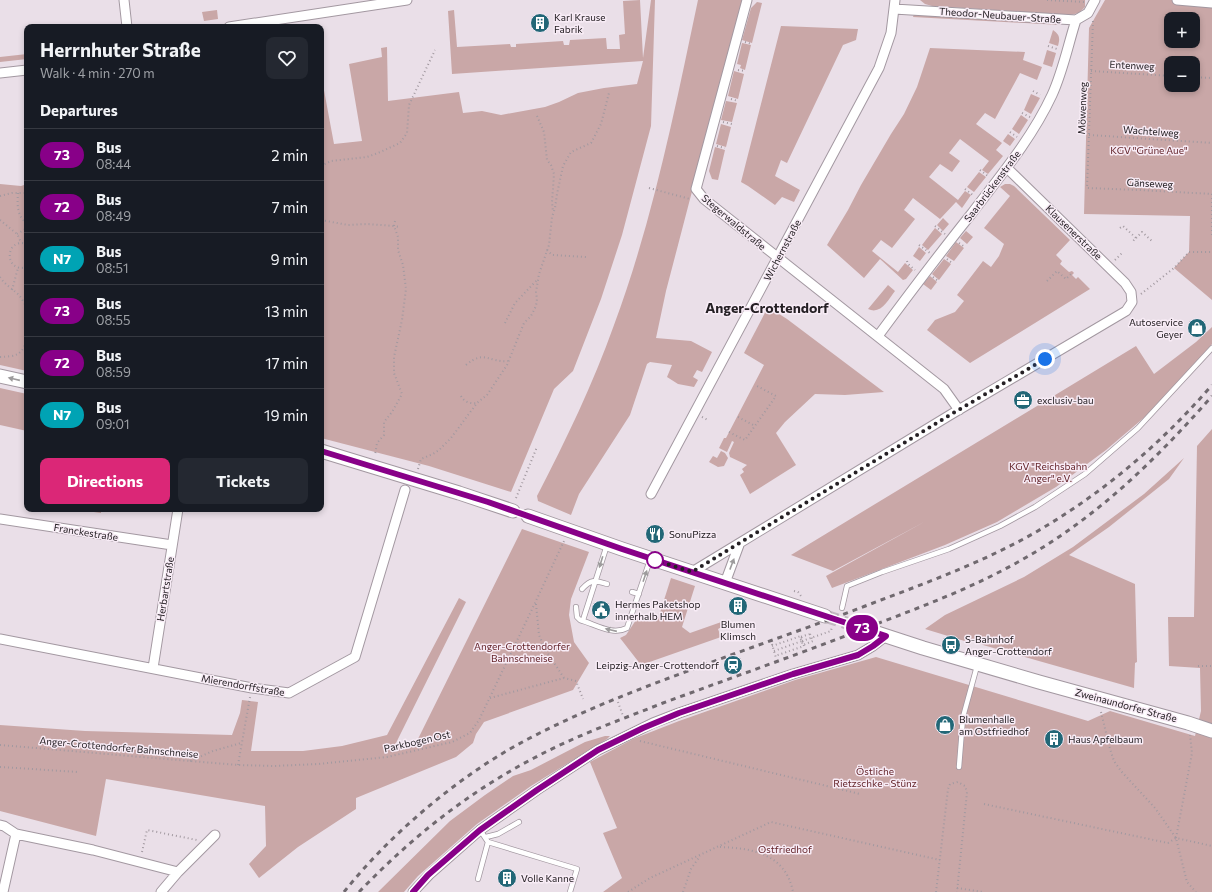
<!DOCTYPE html>
<meta charset="utf-8">
<style>
body{margin:0;font-family:Commissioner,sans-serif;background:#242831;color:#f1f3f6;height:100vh;display:flex;flex-direction:column;font-size:15px;white-space:nowrap}
*{box-sizing:border-box;margin:0}
p{font-size:13px;color:#9ea1a6}
.icon{flex:none;width:22px;height:22px;fill:none;stroke:currentColor;stroke-width:2;stroke-linecap:round;stroke-linejoin:round}
.map{position:relative;flex:1;overflow:hidden}
.details{position:absolute;left:24px;top:24px;width:300px;height:488px;display:flex;flex-direction:column;background:#171b24;border-radius:8px;box-shadow:0 2px 6px #0003}
.details>*{flex:none}
.badge{padding:0 8px;border-radius:13px;font-size:14px;line-height:26px}
.fabs{position:absolute;left:1164px;top:12px;display:grid;gap:8px}
.fabs a{display:grid;place-items:center;width:36px;height:36px;border-radius:8px;background:#171b24;box-shadow:0 2px 6px #0003;font-size:20px}
.you{position:absolute;width:20px;height:20px;margin:-10px;border:3px solid #fff;border-radius:50%;background:#1a73e8;box-shadow:0 0 0 6px #1a73e833}
.map>.badge{position:absolute;translate:-50% -50%;box-shadow:0 0 0 2px #fff}
h2{padding:0 16px;font-size:15px;line-height:36px}
.round{display:grid;place-items:center;flex:none;width:42px;height:42px;border-radius:8px;background:#242831}
.headline{display:flex;align-items:center;justify-content:space-between;height:68px;padding:0 16px}
h1{font-size:19px;font-weight:700;line-height:30px}
.cta{display:flex;gap:8px;margin-top:auto;padding:8px 16px}
.cta a{flex:1;height:46px;border-radius:8px;background:#db2777;color:#fff;font-size:16px;font-weight:700;line-height:46px;text-align:center}
.cta a+a{background:#242831;color:#f1f3f6}
ul{padding:0;list-style:none}
li{display:flex;align-items:center;gap:12px;height:52px;padding:0 16px;border-top:1px solid #363941}
li div{flex:1}
li b{display:block;font-size:15px}
li em{font-style:normal}
li .badge{min-width:44px;font-weight:700;text-align:center}
.map>svg:first-child{display:block}
</style>
<div class="map">
<svg width="1212" height="892" viewBox="0 0 1212 892">
<rect width="100%" height="100%" fill="#eadfe8"/>
<path fill="#c9a7a7" fill-rule="evenodd" d="M640,0L643,58L651,0H655L651,126L622,235L601,299L573,371L554,389L511,492L429,466L321,438V74L334,144L362,141L349,64L382,57L381,48L387,47L388,101L459,92L463,113L482,111L501,115L545,107L559,102L578,93L604,88L637,84L643,61L452,74L448,11L454,10L457,47L510,44L511,47H516V44L563,41L564,45H569L570,40L606,38L607,49H620L619,35L625,34L623,1Z
M698,0H742L666,291L656,338L691,341L712,352L702,372L697,370L693,377L698,380L694,387L678,384L667,377L672,365L650,362L647,364L630,415L579,494L571,515L538,501L537,496C566,440 593,384 614,325C653,220 675,109 698,0Z
M920,0H1085V7L1079,13L1070,15L932,6L925,4Z
M1105,0H1212V300L1174,268L1189,252L1190,216L1084,214L1089,28ZM1171,19H1193V41H1171ZM1171,63H1193V85H1171Z
M757,2L762,3L752,43L742,40L751,8Z
M217,10L218,19L204,21L202,12Z
M914,14L1061,23V25L913,17Z
M781,26L858,29L856,40L843,45L787,163L781,160L775,176L800,190L794,202L782,197L775,205L748,186L741,182Z
M1053,30C1060,35 1060,38 1058,46L1049,43Z
M742,43L751,45L745,70L740,68L741,65L737,64Z
M930,48L1025,52L1023,60L1042,67L1037,80L1020,73L995,119L985,113L976,124L1002,143L996,150L1003,156L988,174L982,170L989,161L960,139L949,153L960,161L952,172L940,164L929,177L958,200L965,191L971,195L962,208L956,202L940,219L913,198L904,210L915,219L892,248L881,240L872,251L898,272L905,263L913,270L906,279L903,280L880,259L864,278L827,245L848,210L861,185L891,134L904,114L917,87Z
M1047,50L1056,53L1052,67L1043,64Z
M27,54V59L0,62V57Z
M734,71L744,74L738,99L728,96Z
M1031,94L1040,98L1031,114L1024,110Z
M726,101L737,103L732,122L721,120Z
M1021,115L1028,120L1019,134L1012,129Z
M721,124L731,127L726,147L716,144Z
M1008,134L1015,139L1010,146L1003,141Z
M715,147L725,150L718,180L712,179L709,171Z
M979,172L986,177L974,192L967,187Z
M0,184L21,186L27,184V371L0,365Z
M1005,184H1010L1014,186L1070,240L1056,255L1062,261L1060,264L1069,272L1072,271L1074,273L1072,275L1076,279L1078,277L1090,289L970,363L927,330L935,320L955,312L964,301L957,295L983,261L991,267L999,256L1004,244L984,228L1010,196L1000,187Z
M943,218L949,224L943,231L937,225Z
M935,228L942,234L928,250L922,245Z
M966,231L973,237L967,244L960,238Z
M956,242L964,248L954,261L946,256Z
M919,247L926,253L920,261L913,256Z
M944,259L951,264L939,280L932,274Z
M930,276L937,282L931,290L923,284Z
M888,285L895,291C888,300 881,315 868,309Z
M768,307L787,319L884,392L845,395L815,394L785,422L776,433L796,465L750,494L740,475L744,472L742,469L747,465L730,457L729,453L734,442L732,441L727,452L719,448L724,438H726L764,365L744,353Z
M1212,327V344L1160,404L1106,450L1056,487L997,522L945,545L832,588L826,576L926,521L833,571L791,555L1136,346L1154,374L1196,342Z
M0,388L27,394V431L0,425Z
M1212,429V892H603L622,878L603,833L617,828L590,762L633,739L679,721L795,680L876,657L1088,721L1110,711L1195,736L1201,711L1200,668L1169,666L1168,617H1194L1197,446Z
M721,451L725,453L728,458L724,466L718,467L709,462L713,456L717,458Z
M1184,458L1169,479L1109,527L1069,555L1135,584L1137,662L1135,663L1134,688L983,645L980,642L972,640L971,643L925,629L945,615L1024,577L1073,547L1144,494Z
M72,509H98L101,510V513Z
M522,529L589,552L571,599L569,615L574,642L589,663L573,690L484,722L476,734L473,743L456,757L356,798V809L298,847L259,878L249,864L266,846L265,806L106,779L96,836L0,811V725L85,731L232,735L240,713L242,700L258,702L251,751H303L342,746L387,735L459,598L466,602L396,743L397,746L416,743Z
M671,578L695,586L682,627L690,633L727,620L729,623L718,629L721,637L641,665L620,638L626,635L638,617L658,619Z
M605,736H610L607,739L531,786L477,824L418,876L404,892H378L450,821L485,795L513,776L531,770L585,742Z"/>
<g fill="none" stroke-linecap="round" stroke-linejoin="round">
<path stroke="#c3b9c1" stroke-width="13" stroke-dasharray="13 6" stroke-linecap="butt" d="M825,616L877,633"/>
<defs>
<path id="lane" d="M582,589C591,579 595,580 607,584
M632,592L639,594
M576,607L577,617L580,620C595,624 612,636 627,628L650,560
M842,608L847,586L882,572L949,549L1000,526L1035,507L1085,474L1138,428L1212,348
M583,620L607,545
M959,767L963,717L977,666
M480,830L488,842L577,869L570,892
M486,837L498,834L519,822
M478,879L488,842"/>
<path id="street" d="M124,0L127,27
M747,0L696,189L704,199L944,389L959,410
M1177,0L1212,3
M894,9L1076,20L1088,13L1095,0
M229,27L407,0
M0,73L27,70
M878,336C909,294 940,253 972,213C1001,175 1032,138 1052,95C1063,71 1068,45 1076,20
M651,494L879,68L891,33L895,0
M0,519L172,545
M692,572L950,415L1126,311L1132,302L1131,292L1125,283L1007,168
M725,583L739,545
M0,639L252,688L289,693L355,657L405,490
M153,668L178,509
M0,825L4,826L16,834L93,850L178,872
M3,892L16,834
M161,892L178,872L215,835
M413,892L429,875L480,830L537,790L598,750L653,723L679,713L793,674L858,655L873,646L886,636"/>
<path id="secondary" d="M0,376L27,382
M321,451L459,493L513,511
M528,516L622,549L825,616
M877,633L923,648L1039,682L1188,723L1212,731"/>
</defs>
<use href="#lane" stroke="#a398a1" stroke-width="6"/>
<use href="#street" stroke="#a398a1" stroke-width="11"/>
<use href="#secondary" stroke="#a398a1" stroke-width="15"/>
<path stroke="#a299a0" stroke-width="2" stroke-dasharray="1 3" stroke-linecap="butt" d="M1047,0L1084,2
M1093,21L1087,188L1140,190L1212,194
M745,42L752,44
M1048,46L1057,49
M738,70L745,71
M1091,71L1171,76
M1193,77L1212,78
M1033,91L1040,95
M731,99L738,101
M1022,113L1030,117
M537,116L544,132L547,160L551,165L554,174L552,202L553,212
M723,122L732,124
M1010,132L1017,137
M1089,135L1212,143
M717,146L725,148
M321,166L331,161L367,157L378,153L400,143L407,133L409,105L435,50
M980,170L989,177
M649,188L690,199
M965,189L974,196
M18,193C17,204 17,217 27,223
M1212,194V235
M0,196L12,193H27
M0,220L17,234L21,242
M321,220L348,225L367,224L394,226L398,237V250L403,265L406,289L402,320L394,357V373L402,394L392,412L384,422V435L377,443L375,455
M395,221L394,226L399,227
M935,226L945,234
M1120,228L1123,226L1136,238L1133,241
M17,234L27,228
M1136,238L1142,232L1153,242
M959,243L965,247
M27,244C4,237 4,274 27,267
M919,245L930,253
M547,250L552,255L586,257
M947,259L952,263
M1115,260L1122,253
M907,261L908,264L915,270
M0,277C6,287 18,291 23,301C25,304 26,307 27,310
M933,277L938,281
M1047,281L1057,271L1066,279L1073,272
M12,290L18,268
M1141,294L1174,268L1189,252H1212
M505,323L515,303L538,279
M27,325V336
M0,357C17,356 20,356 27,341
M466,365C485,349 489,363 508,361
M461,396C464,402 470,404 477,403
M702,417L708,420
M738,417L755,426
M729,432L745,440L776,396L755,385
M418,469L421,459L433,454L439,450L451,438L477,403L487,395L507,365L524,323L531,316L536,306L537,299L536,292L539,274L549,245L552,217L555,208L557,194L563,166L571,152L591,143L601,124L609,93
M516,498L537,447
M794,591L798,592L801,596
M536,604L539,635L545,649L564,678
M810,634L813,641L803,645L800,637Z
M802,641L831,631L832,626
M772,644L776,658
M772,646L801,636L804,646L775,656
M774,651L802,641
M1198,666H1212
M490,698L564,678L576,681L583,699
M618,702L623,716
M1101,712L1110,749L1114,761L1121,771L1155,808L1176,838L1187,882L1196,892
M640,741L860,794
M0,745L238,765L274,766L318,764L387,757L452,742L470,733L479,720L535,603L564,541
M190,761L213,751L241,743
M238,765L250,697
M0,767L78,772
M984,804L1168,843L1176,838L1212,846
M1176,838L1192,753L1190,735
M720,847C752,848 786,854 793,892
M142,852L147,830L197,840
M957,888L983,892
M628,892L650,878L771,822L940,860
M683,892L691,869L700,856
M936,892L948,789L950,784L958,782L965,786L967,792L957,892"/>
<use href="#lane" stroke="#fff" stroke-width="4.5"/>
<use href="#street" stroke="#fff" stroke-width="9"/>
<use href="#secondary" stroke="#fff" stroke-width="13"/>
<path stroke="#70696f" stroke-width="3" stroke-dasharray="5 5" stroke-linecap="butt" d="M344,892C391,833 461,774 528,739C574,715 621,696 669,678C740,651 811,627 881,600C934,580 987,560 1036,532C1103,493 1161,444 1212,385
M359,892C411,838 467,793 534,758C575,736 620,720 663,703C731,678 799,654 866,628C918,608 970,589 1018,562C1094,520 1155,461 1212,396"/>
</g>
<defs><path id="oneway-solid" d="M-6-.8H1V-3.2L6.5 0L1 3.2V.8H-6Z"/></defs>
<g fill="#9d9b9c">
<use href="#oneway-solid" transform="translate(14 379) rotate(-167)"/>
<use href="#oneway-solid" transform="translate(601 562) rotate(107)"/>
<use href="#oneway-solid" transform="translate(732 564) rotate(-69)"/>
<use href="#oneway-solid" transform="translate(645 576) rotate(-71)"/>
<use href="#oneway-solid" transform="translate(611 630) rotate(-167)"/>
</g>
<g fill="none" stroke-linecap="round" stroke-linejoin="round">
<defs>
<path id="line" d="M321,451L488,502L622,549L886,636L873,646L858,655L793,674L679,713L643,728L598,750L537,790L480,830L428,875L413,892"/>
</defs>
<use href="#line" stroke="#fff" stroke-width="9"/>
<use href="#line" stroke="#808" stroke-width="6"/>
<path stroke="#252024" stroke-width="4" stroke-dasharray="0 7.2" d="M655,560L692,572L950,415L1045,359"/>
</g>
<defs>
<symbol id="building-disc" viewBox="-11 -11 22 22"><circle r="9.5" fill="#226777" stroke="#f8ecf6"/><path d="M-4-6H4V6H1V3H-1V6H-4ZM-2.5-4.3h1.7v1.8h-1.7ZM.8-4.3h1.7v1.8H.8ZM-2.5-1h1.7V.8h-1.7ZM.8-1h1.7V.8H.8Z" fill="#fff"/></symbol>
<symbol id="shop-disc" viewBox="-11 -11 22 22"><circle r="9.5" fill="#226777" stroke="#f8ecf6"/><path d="M-5-2.5h2.3a2.7 3.5 0 0 1 5.4 0H5L5.5 6h-11ZM-1.5-2.5h3a1.5 2.3 0 0 0-3 0Z" fill="#fff"/></symbol>
<symbol id="office-disc" viewBox="-11 -11 22 22"><circle r="9.5" fill="#226777" stroke="#f8ecf6"/><path d="M-6-3h4V-5.5h4V-3h4V5H-6ZM-1-4.5V-3h2v-1.5ZM-6 0V1H6V0Z" fill="#fff"/></symbol>
<symbol id="restaurant-disc" viewBox="-11 -11 22 22"><circle r="9.5" fill="#226777" stroke="#f8ecf6"/><path d="M-5-6h1v4h1v-4h1v4h1v-4h1v5L-1.5 .5V6h-2V.5L-5-1ZM5-6V6H3V1.5H1.5Q1.5-4 5-6Z" fill="#fff"/></symbol>
<symbol id="civic-disc" viewBox="-11 -11 22 22"><circle r="9.5" fill="#226777" stroke="#f8ecf6"/><path d="M-.6-6.5H3V-4.5H.6V-3L4-1V1h2V6H-6V1h2V-1L-.6-3ZM-1.2 2.5V6h2.4V2.5Z" fill="#fff"/></symbol>
<symbol id="bus-disc" viewBox="-11 -11 22 22"><circle r="9.5" fill="#226777" stroke="#f8ecf6"/><path d="M-5-6H5V4H4V6H2V4H-2V6H-4V4H-5ZM-3.5-4V0h7V-4ZM-3.5 1.2v1.5H-2V1.2ZM2 1.2v1.5H3.5V1.2Z" fill="#fff"/></symbol>
<symbol id="station-disc" viewBox="-11 -11 22 22"><circle r="9.5" fill="#226777" stroke="#f8ecf6"/><path d="M-3-6H3Q5-6 5-4V2Q5 4 3 4L4.5 6H3L1.5 4h-3L-3 6H-4.5L-3 4Q-5 4-5 2V-4Q-5-6-3-6ZM-3.5-4v3h7v-3ZM-3.5 1v1.5H-2V1ZM2 1v1.5H3.5V1Z" fill="#fff"/></symbol>
</defs>
<g fill-rule="evenodd">
<use href="#building-disc" x="529" y="12" width="22" height="22"/>
<use href="#shop-disc" x="1186" y="317" width="22" height="22"/>
<use href="#office-disc" x="1012" y="389" width="22" height="22"/>
<use href="#restaurant-disc" x="644" y="523" width="22" height="22"/>
<use href="#building-disc" x="727" y="595" width="22" height="22"/>
<use href="#civic-disc" x="590" y="599" width="22" height="22"/>
<use href="#bus-disc" x="940" y="634" width="22" height="22"/>
<use href="#station-disc" x="722" y="654" width="22" height="22"/>
<use href="#shop-disc" x="934" y="714" width="22" height="22"/>
<use href="#building-disc" x="1043" y="728" width="22" height="22"/>
<use href="#building-disc" x="496" y="867" width="22" height="22"/>
</g>
<circle fill="#fff" stroke="#808" stroke-width="2" cx="655" cy="560" r="8"/>
<g text-anchor="middle" stroke-width="3" stroke-linejoin="round" paint-order="stroke">
<g font-size="10" fill="#252024" stroke="#f8ecf6">
<text transform="translate(1000 15) rotate(4)" y="4">Theodor-Neubauer-Straße</text>
<text transform="translate(1132 65) rotate(3)" y="4">Entenweg</text>
<text transform="translate(1082 108) rotate(-88)" y="4">Möwenweg</text>
<text transform="translate(1151 131) rotate(4)" y="4">Wachtelweg</text>
<text transform="translate(1150 183) rotate(3)" y="4">Gänseweg</text>
<text transform="translate(992 186) rotate(-53)" y="4">Saarbrückenstraße</text>
<text transform="translate(734 222) rotate(40)" y="4">Stegerwaldstraße</text>
<text transform="translate(1074 232) rotate(44)" y="4">Klausenerstraße</text>
<text transform="translate(782 250) rotate(-62)" y="4">Wichernstraße</text>
<text transform="translate(86 532) rotate(9)" y="4">Franckestraße</text>
<text transform="translate(165 589) rotate(-81)" y="4">Herbartstraße</text>
<text transform="translate(243 685) rotate(10)" y="4">Mierendorffstraße</text>
<text transform="translate(1126 705) rotate(15)" y="4">Zweinaundorfer Straße</text>
<text transform="translate(417 741) rotate(-13)" y="4">Parkbogen Ost</text>
<text transform="translate(119 747) rotate(5)" y="4">Anger-Crottendorfer Bahnschneise</text>
</g>
<g font-size="10" fill="#252024" stroke="#f8ecf6" text-anchor="start">
<text x="554" y="21">Karl Krause<tspan x="554" dy="12">Fabrik</tspan></text>
<text x="1183" y="326" text-anchor="end">Autoservice<tspan x="1183" dy="12">Geyer</tspan></text>
<text x="1037" y="404">exclusiv-bau</text>
<text x="669" y="538">SonuPizza</text>
<text x="615" y="608">Hermes Paketshop<tspan x="615" dy="12">innerhalb HEM</tspan></text>
<text x="738" y="628" text-anchor="middle">Blumen<tspan x="738" dy="12">Klimsch</tspan></text>
<text x="965" y="643">S-Bahnhof<tspan x="965" dy="12">Anger-Crottendorf</tspan></text>
<text x="719" y="669" text-anchor="end">Leipzig-Anger-Crottendorf</text>
<text x="959" y="723">Blumenhalle<tspan x="959" dy="12">am Ostfriedhof</tspan></text>
<text x="1068" y="743">Haus Apfelbaum</text>
<text x="521" y="882">Volle Kanne</text>
</g>
<g font-size="10" fill="#64252b" stroke="#f8ecf6">
<text x="1149" y="154">KGV "Grüne Aue"</text>
<text x="1048" y="470">KGV "Reichsbahn<tspan x="1048" dy="12">Anger" e.V.</tspan></text>
<text x="522" y="650">Anger-Crottendorfer<tspan x="522" dy="12">Bahnschneise</tspan></text>
<text x="875" y="775">Östliche<tspan x="875" dy="12">Rietzschke - Stünz</tspan></text>
<text x="785" y="853">Ostfriedhof</text>
</g>
<g font-size="14" font-weight="bold" fill="#252024" stroke="#f8ecf6">
<text x="767" y="313">Anger-Crottendorf</text>
</g>
</g>
</svg>
<div class="fabs">
<a>+</a>
<a>−</a>
</div>
<div class="you" style="left:1045px;top:359px"></div>
<b class="badge" style="left:862px;top:628px;background:#808;color:#fff">73</b>
<section class="details">
<div class="headline"><div><h1>Herrnhuter Straße</h1><p>Walk · 4 min · 270 m</p></div><a class="round"><svg class="icon" aria-label="heart" viewBox="0 0 24 24"><path d="M12 20l-8-8c-3-5 5-10 8-4 3-6 11-1 8 4z"/></svg></a></div>
<h2>Departures</h2>
<ul>
<li><span class="badge" style="background:#808;color:#fff">73</span><div><b>Bus</b><p>08:44</p></div><em>2 min</em></li>
<li><span class="badge" style="background:#808;color:#fff">72</span><div><b>Bus</b><p>08:49</p></div><em>7 min</em></li>
<li><span class="badge" style="background:#00a3b4;color:#fff">N7</span><div><b>Bus</b><p>08:51</p></div><em>9 min</em></li>
<li><span class="badge" style="background:#808;color:#fff">73</span><div><b>Bus</b><p>08:55</p></div><em>13 min</em></li>
<li><span class="badge" style="background:#808;color:#fff">72</span><div><b>Bus</b><p>08:59</p></div><em>17 min</em></li>
<li><span class="badge" style="background:#00a3b4;color:#fff">N7</span><div><b>Bus</b><p>09:01</p></div><em>19 min</em></li>
</ul>
<div class="cta"><a>Directions</a><a>Tickets</a></div>
</section>
</div>
